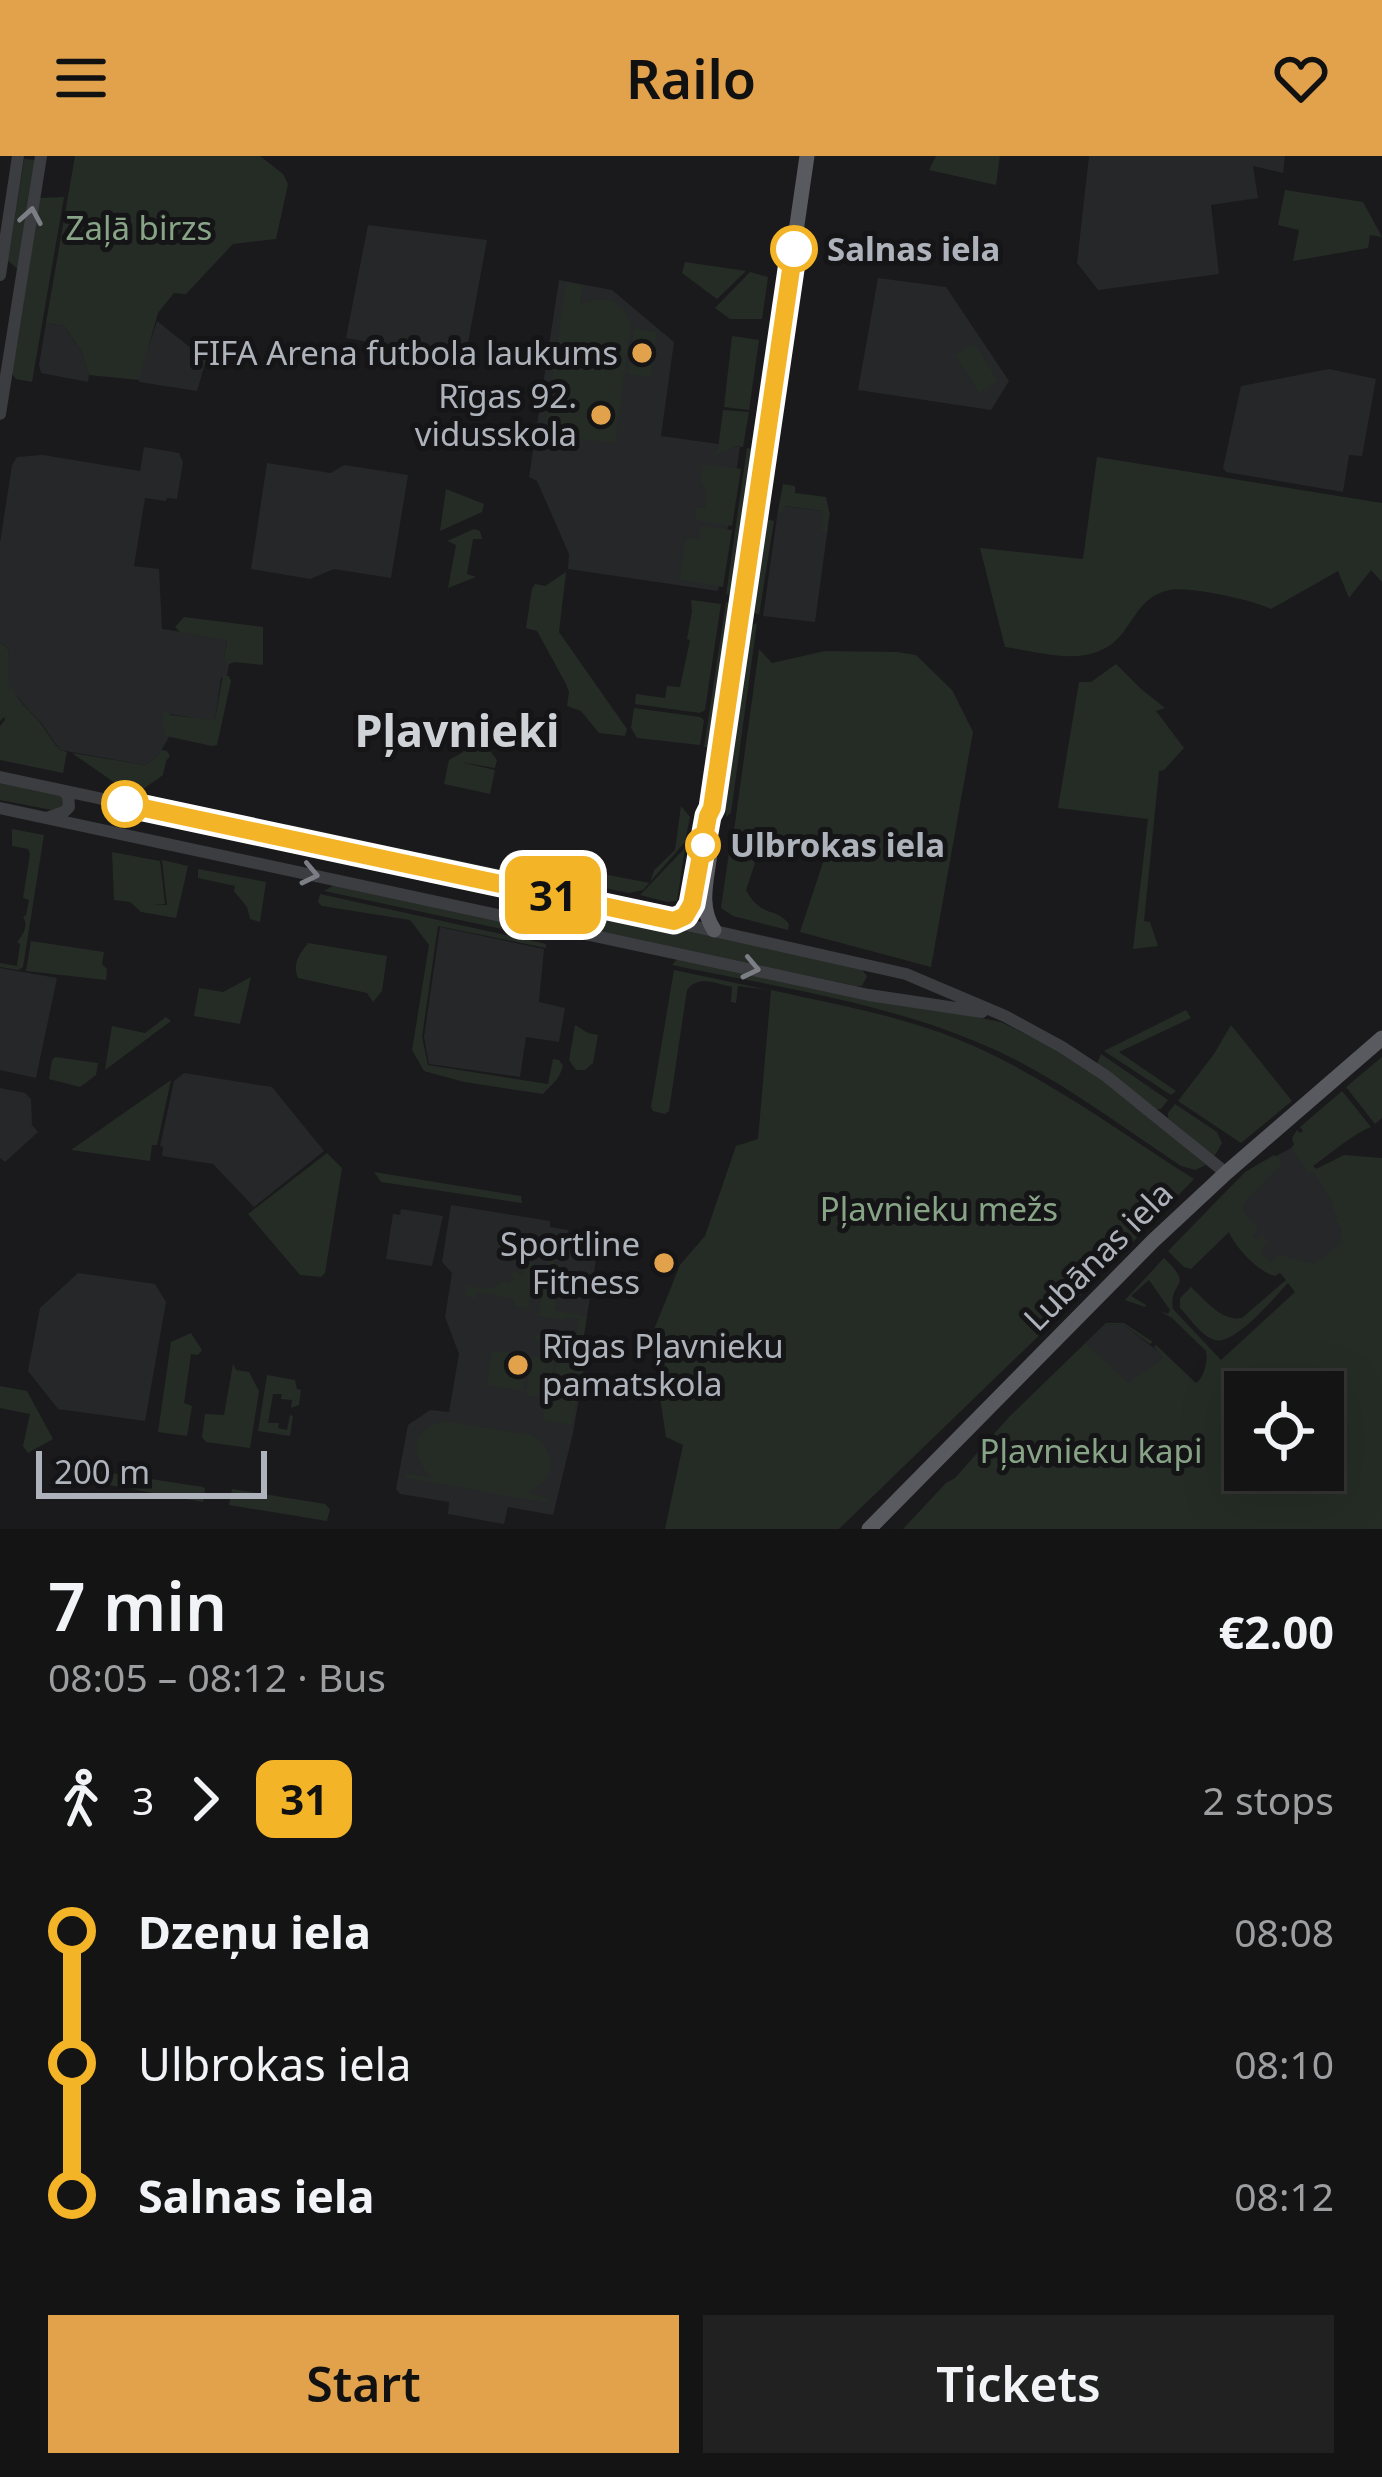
<!DOCTYPE html>
<meta charset="utf-8">
<style>
body{margin:0;font-family:"Noto Sans",sans-serif;background:#212122;color:#f1f3f6;height:100vh;display:flex;flex-direction:column;font-size:45px;white-space:nowrap}
*{box-sizing:border-box;margin:0}
p{font-size:39px;color:#9d9ea0}
.icon{flex:none;width:66px;height:66px;fill:none;stroke:currentColor;stroke-width:2;stroke-linecap:round;stroke-linejoin:round}
.map{position:relative;height:1373px;overflow:hidden}
.side{display:flex;flex-direction:column;background:#141415;flex:1}
.side>*{flex:none}
.badge{padding:0 24px;border-radius:18px;font-size:42px;line-height:78px}
.controls{position:absolute;left:1224px;top:1215px;display:grid;gap:24px}
.controls a{display:grid;place-items:center;width:120px;height:120px;border-radius:0px;background:#141415;box-shadow:0 12px 48px #0002,0 0 0 3px #333334;font-size:60px}
.scale{position:absolute;left:36px;bottom:30px;width:231px;box-sizing:border-box;padding-left:12px;border:6px solid #aeb3bb;border-top:0;font-size:33px;line-height:42px;white-space:nowrap;color:#aeb3bb;-webkit-text-stroke:9px #151517;paint-order:stroke}
.map>.badge{position:absolute;translate:-50% -50%;box-shadow:0 0 0 6px #fff}
.legs{display:flex;align-items:center;gap:18px;height:132px;padding:0 48px;font-size:39px}
.legs p{margin-inline-start:auto}
.headline{display:flex;align-items:center;justify-content:space-between;height:204px;padding:0 48px}
h1{font-size:66px;font-weight:600;line-height:90px}
.cta{display:flex;gap:24px;margin-top:auto;padding:24px 48px}
.cta a{flex:1;height:138px;border-radius:0px;background:#e2a24c;color:#111;font-size:48px;font-weight:600;line-height:138px;text-align:center}
.cta a+a{background:#212122;color:#f1f3f6}
ul{padding:0 48px;list-style:none}
li{display:flex;align-items:center;gap:42px;height:132px;font-size:45px}
li i{display:grid;place-items:center;width:18px;height:100%;margin:0 15px;background:currentColor}
li i::after{content:'';width:30px;height:30px;margin:-15px;border:9px solid;border-radius:50%;background:#141415}
li p{margin-inline-start:auto}
li:first-child i{background:linear-gradient(#0000 50%,currentColor 0)}
li:last-child i{background:linear-gradient(currentColor 50%,#0000 0)}
header{display:flex;justify-content:space-between;align-items:center;height:156px;padding:0 48px;background:#e2a24c;color:#111;font-size:54px;font-weight:600}
.map>svg:first-child{display:block}
</style>
<header><svg class="icon" aria-label="menu" viewBox="0 0 24 24"><path d="M4 6h16M4 12h16M4 18h16"/></svg>Railo<svg class="icon" aria-label="heart" viewBox="0 0 24 24"><path d="M12 20l-8-8c-3-5 5-10 8-4 3-6 11-1 8 4z"/></svg></header>
<div class="map">
<svg width="1382" height="1373" viewBox="0 0 1382 1373">
<rect width="100%" height="100%" fill="#1a1a1c"/>
<path fill="#262729" d="M1089,0H1285L1283,17L1253,10L1258,42L1211,49L1219,118L1098,134L1077,107Z
M368,69L487,84L465,203L346,182Z
M878,122L946,131L1009,225L991,254L858,234Z
M559,124L612,134L674,186L661,280L740,291L718,435L568,413L569,398L537,325L529,321Z
M157,165L206,204L197,235L139,226V219Z
M46,167L64,170L81,195L89,219L88,226L41,217L39,209Z
M1329,213L1376,223L1362,300L1349,299L1343,336L1226,316L1223,312L1241,230Z
M144,291L179,297L183,306L177,343L167,342L166,345L145,342L134,410L159,413L162,473L227,483L224,504L229,509L227,519L221,522L215,565L169,558L163,575L169,581L158,600L145,609L60,594L41,567L10,533L6,517L9,494L0,486V387L12,309L17,301L43,299L140,315Z
M267,307L331,317L344,309L408,319L391,422L334,413L310,423L251,413Z
M784,350L830,356L815,466L763,460L778,354L783,355Z
M440,771L544,793L539,846L565,852L559,886L526,881L520,921L429,908L424,881Z
M0,812L57,822L36,922L0,914Z
M184,917L272,931L324,995L254,1051L213,1008L162,1000L163,991L160,990L174,925Z
M0,932L25,937L31,943L32,969L38,976L5,1006L0,1002Z
M1295,990L1308,1008L1320,1015L1338,1046L1344,1086L1314,1110L1266,1107L1220,1050L1276,1000Z
M451,1049L550,1065V1071L568,1074L566,1092L597,1097L579,1210L584,1212L573,1277L553,1359L508,1351L504,1368L448,1358L449,1346L400,1338L396,1333L408,1269L430,1254L449,1256L459,1198L445,1161L452,1117L442,1106Z
M401,1053L443,1060L432,1110L386,1103L393,1058L400,1059Z
M78,1117L155,1128L166,1146L145,1265L58,1253L28,1215L40,1152Z
M1107,1168L1124,1169L1164,1200L1129,1228L1085,1188Z"/>
<path fill="#252c25" fill-rule="evenodd" d="M75,0H260L283,18L288,28L276,83L233,88L186,138L174,137L158,157L139,224L89,219L81,195L64,170L46,167Z
M936,0H1000L996,29L929,14Z
M24,3L35,4L18,113L8,105Z
M1285,34L1363,46L1382,81L1370,79L1368,92L1293,105L1299,74L1278,69Z
M64,41L32,226L16,223L12,218L40,42Z
M685,106L746,115L717,143L682,117Z
M750,116L768,121L762,163H730L715,152Z
M566,126L582,129L580,149C603,137 623,143 631,169L615,287L544,278Z
M634,173L657,176L651,221L628,218Z
M732,180L759,184L749,254L724,251Z
M974,187L998,225L979,237L955,199Z
M723,254L749,256L743,291L735,290L711,301L718,293Z
M747,292L755,293L734,435L726,439Z
M1097,301L1382,347V426L1371,414L1349,442L1338,415L1271,453C1253,444 1189,430 1169,434C1160,436 1150,441 1144,448C1128,465 1123,486 1099,495C1072,507 1034,495 1005,491L980,392L1083,403Z
M703,308L741,313L732,370L695,364L696,352H705L707,335L700,327Z
M783,328L795,330V337L826,341L829,355L827,375L821,374L823,355L785,350L783,355H778Z
M446,333L484,348L482,356L440,375Z
M766,363L774,365L759,459L752,456L751,451L763,367Z
M701,370L732,374L723,431L680,424L685,382L699,383Z
M474,373L480,375L482,383H473L467,418L476,421L448,432L456,389L447,385Z
M566,416L559,476L627,573L625,580L599,577L581,555L567,550L569,536L566,528L537,475L526,472L532,433L535,428L545,430Z
M691,444L721,448L705,554L700,557L635,548L636,538L665,542L667,530L680,531L690,484L687,483L692,455Z
M726,446L732,449L712,588L707,591H704Z
M184,461L263,471V509L234,506L227,509L224,504L227,484L180,476L175,471Z
M757,467L731,657L726,661L723,635L747,472Z
M0,486L9,494C5,532 11,535 36,562C45,572 51,584 60,594L67,596L63,617L0,604V570L5,564L4,561L0,565Z
M759,493L772,507L825,495L897,496L916,499L952,534L973,576L931,811L800,776L830,685L756,704L733,682Z
M1116,508L1141,533L1165,552L1156,555L1184,592L1164,614L1159,615L1144,765L1150,766L1158,790L1133,793L1148,663L1058,652L1079,526H1091Z
M223,519L229,520L231,525L217,589L212,590L166,580C161,573 161,559 166,552L170,559L215,564Z
M634,552L700,561L704,564L700,589L637,582L631,572Z
M479,587L485,588L497,604L495,612L460,606L495,614L490,638L444,628L449,604Z
M161,594L167,595L170,600L166,605L163,619L142,634L118,629L72,597L145,609L158,600Z
M0,627L63,640L65,646L60,653L52,654L0,644Z
M681,650L690,661L685,686L643,734L629,737L570,725L572,712L650,727L654,714L675,694Z
M287,668L416,696L414,705L281,677Z
M12,673L44,679L23,811L18,814L0,811V807L17,810L20,788L17,786C23,779 29,769 23,761L26,759L29,744L23,742L30,698L28,693L12,690Z
M731,683L755,707L746,734C762,763 775,750 789,768L788,774L733,760L721,752Z
M685,692L677,745L667,746L640,739Z
M112,696L160,705L165,748L152,749H167L162,704L188,710L176,762L141,756L130,746L114,744Z
M419,696L559,726L551,733L417,706Z
M198,713L266,726L260,766L250,763L247,751L234,735L235,730L198,722Z
M336,728L539,773L544,782L324,735Z
M320,738L546,788V792L438,770L422,881L428,909L548,928L553,903L559,904L563,910C559,924 552,928 543,938L464,926L424,915L412,894L429,789L410,764L322,750L318,746Z
M519,742L605,756L604,759L582,765L581,771L516,757L512,750Z
M609,756L862,814L867,820L862,830H856L585,772L586,768L608,762Z
M31,785L104,796L102,808L107,813L106,824L26,815Z
M308,787L387,800L382,835L373,846L367,837L298,822C292,807 300,798 308,787Z
M685,803L1001,866L1065,898L1101,922L1206,1009L1195,1014L1181,1010C1125,973 1070,931 1010,901C905,849 786,833 672,809L676,804Z
M674,814L769,834L738,830L736,847L731,846L732,831C715,827 698,819 687,834L669,955L665,958L653,955L651,951Z
M251,821L240,868L194,860L199,832L223,836Z
M771,834C833,848 898,859 957,883C1041,917 1117,974 1194,1023L1086,1134L839,1373H665L683,1289L666,1281L651,1181L680,1109L705,1080L736,990L758,983Z
M1186,854L1191,862L1119,896L1176,935L1171,939L1104,895Z
M166,861L171,865L105,914L112,870L145,877Z
M575,869L588,877L598,879L593,907L585,914H576L569,904Z
M1231,869L1292,945L1241,987L1178,945L1214,898Z
M1101,898L1168,944L1161,953H1156L1097,908Z
M55,901L98,907L96,919L80,931L49,923L52,904Z
M1382,901V962L1375,968L1346,931Z
M171,924L157,989H152L150,1005L71,994Z
M1342,935L1371,971C1354,977 1329,999 1313,1010L1316,1013L1344,999L1382,1002V1373H903L946,1327L955,1322L1009,1261L1106,1167H1124L1153,1186L1150,1188L1124,1169L1107,1168L1086,1188L1129,1227L1163,1201L1154,1191L1156,1189L1196,1227C1204,1222 1208,1205 1206,1195L1172,1162L1160,1155L1168,1158L1170,1154L1149,1124L1131,1140L1146,1149L1145,1151L1125,1144L1164,1102C1196,1133 1168,1123 1173,1153L1221,1204L1295,1136L1288,1127C1274,1142 1234,1190 1215,1184C1201,1180 1190,1162 1180,1152V1142L1191,1131C1205,1144 1222,1166 1242,1162L1286,1124L1280,1117L1275,1120C1258,1116 1235,1091 1229,1076L1191,1113L1184,1111L1168,1095L1245,1016L1274,999L1281,1003L1280,1010L1243,1048L1244,1055L1259,1074L1252,1080L1256,1084L1263,1078L1268,1085L1260,1096L1270,1106L1279,1099L1314,1108L1340,1088L1342,1074L1335,1063L1338,1060L1332,1051L1334,1049L1314,1016L1308,1017L1291,992L1294,989L1292,982L1297,974L1300,977L1303,975L1300,971ZM1323,1236V1314H1245V1236Z
M1175,948L1217,976L1222,987L1214,1001L1168,962V957Z
M327,997L342,1012L325,1117L321,1121L300,1119L248,1058Z
M374,1016L521,1040L522,1047L381,1026Z
M551,1088L557,1089L554,1108L564,1111L568,1117L567,1125H559L555,1154L587,1160L583,1185L573,1192L532,1184L542,1177L576,1182L579,1163L565,1161L563,1164L538,1160Z
M527,1107L535,1109L528,1152L515,1150V1143L477,1136L475,1143L465,1139L467,1130L491,1133L504,1124L507,1128L514,1124L511,1119L516,1115L520,1119L524,1116L521,1111Z
M191,1177L202,1194L198,1199L191,1198L184,1247L192,1250L187,1280L158,1276L171,1186Z
M494,1194L526,1199L523,1235L487,1229L491,1198Z
M531,1200L554,1204L550,1235L558,1204L574,1207L575,1212L581,1215L572,1269L543,1264L546,1242L526,1239Z
M233,1208L236,1214L249,1216L259,1235L250,1292L206,1286L202,1281L205,1258L224,1259Z
M267,1219L295,1224L297,1233L301,1234L299,1249L291,1252L292,1244L281,1243L282,1238H273L268,1267H279L278,1272L287,1274L290,1259L293,1260L290,1280L258,1275Z
M0,1230L27,1235L53,1283L28,1297L23,1290L30,1258L0,1252Z
M445,1265L532,1279C559,1298 557,1324 526,1337L549,1342L548,1347L406,1322V1317L432,1322C408,1300 411,1273 445,1265Z
M92,1314L203,1331L205,1333L203,1346L109,1329L94,1331Z
M232,1333L325,1348L330,1353L327,1365L229,1349Z"/>
<g fill="none" stroke-linecap="round" stroke-linejoin="round">
<path stroke="#3c3d41" stroke-width="12" d="M0,119L18,0
M0,258L41,0
M0,621L585,746L906,818L1005,860L1062,891L1106,920L1226,1017
M0,652L869,839L982,856
M47,662L64,656L69,651L68,639L63,635
M511,761L507,749L511,742L520,741L542,744"/>
<path stroke="#585a60" stroke-width="15" d="M710,697C707,724 698,750 714,774
M674,765L685,760L692,748L708,660L712,653L807,0
M869,1373L1153,1085L1226,1017L1382,882"/>
</g>
<defs><path id="oneway-chevron" d="M-2-3.5L2.5 0L-2 3.5" fill="none" stroke-width="1.6" stroke-linecap="round" stroke-linejoin="round" transform="scale(3)"/></defs>
<g stroke="#7b7e84">
<use href="#oneway-chevron" transform="translate(31 60) rotate(-80)"/>
<use href="#oneway-chevron" transform="translate(310 718) rotate(12)"/>
<use href="#oneway-chevron" transform="translate(751 812) rotate(12)"/>
</g>
<g fill="none" stroke-linecap="round" stroke-linejoin="round">
<defs>
<path id="line-1" d="M125,648L674,765L685,760L692,748L708,660L712,652L794,93"/>
</defs>
<use href="#line-1" stroke="#fff" stroke-width="27"/>
<use href="#line-1" stroke="#f4b427" stroke-width="18"/>
</g>
<g fill="#fff" stroke="#f4b427" stroke-width="6">
<circle cx="794" cy="93" r="21"/>
<circle cx="125" cy="648" r="21"/>
<circle cx="703" cy="689" r="15"/>
</g>
<g fill="#e2a24c" stroke="#151517" stroke-width="4.5">
<circle cx="642" cy="197" r="12"/>
<circle cx="601" cy="259" r="12"/>
<circle cx="664" cy="1107" r="12"/>
<circle cx="518" cy="1209" r="12"/>
</g>
<g text-anchor="middle" stroke-width="10" stroke-linejoin="round" paint-order="stroke">
<g font-size="33" fill="#88a487" stroke="#151517">
<text x="139" y="84">Zaļā birzs</text>
<text x="939" y="1065">Pļavnieku mežs</text>
<text x="1091" y="1307">Pļavnieku kapi</text>
</g>
<g font-size="33" font-weight="bold" fill="#aeb3bb" stroke="#151517" text-anchor="start">
<text x="827" y="105">Salnas iela</text>
<text x="730" y="701">Ulbrokas iela</text>
</g>
<g font-size="33" fill="#aeb3bb" stroke="#151517" text-anchor="end">
<text x="618" y="209">FIFA Arena futbola laukums</text>
<text x="577" y="252">Rīgas 92.<tspan x="577" dy="38">vidusskola</tspan></text>
<text x="640" y="1100">Sportline<tspan x="640" dy="38">Fitness</tspan></text>
<text x="542" y="1202" text-anchor="start">Rīgas Pļavnieku<tspan x="542" dy="38">pamatskola</tspan></text>
</g>
<g font-size="33" fill="#aeb3bb" stroke="#151517">
<text transform="translate(1098 1100) rotate(-45)" y="12">Lubānas iela</text>
</g>
<g font-size="45" font-weight="bold" fill="#cfd2d7" stroke="#151517">
<text x="457" y="591">Pļavnieki</text>
</g>
</g>
</svg>
<div class="controls">
<a><svg class="icon" aria-label="locate" viewBox="0 0 24 24"><circle cx="12" cy="12" r="6"/><path d="M12 2v4M12 18v4M2 12h4M18 12h4"/></svg></a>
</div>
<div class="scale">200 m</div>
<b class="badge" style="left:553px;top:739px;background:#f4b427;color:#111">31</b>
</div>
<section class="side">
<div class="headline"><div><h1>7 min</h1><p>08:05 – 08:12 · Bus</p></div><b>€2.00</b></div>
<div class="legs"><svg class="icon" aria-label="walk" viewBox="0 0 24 24"><circle cx="13" cy="4" r="2"/><path d="M13 8l-2 6 4 7M11 14l-3 7M7 12l3-4h3l4 4"/></svg>3<svg class="icon" aria-label="forward" viewBox="0 0 24 24"><path d="M9 5l7 7-7 7"/></svg><b class="badge" style="background:#f4b427;color:#111">31</b><p>2 stops</p></div>
<ul>
<li><i style="color:#f4b427"></i><b>Dzeņu iela</b><p>08:08</p></li>
<li><i style="color:#f4b427"></i><span>Ulbrokas iela</span><p>08:10</p></li>
<li><i style="color:#f4b427"></i><b>Salnas iela</b><p>08:12</p></li>
</ul>
<div class="cta"><a>Start</a><a>Tickets</a></div>
</section>
